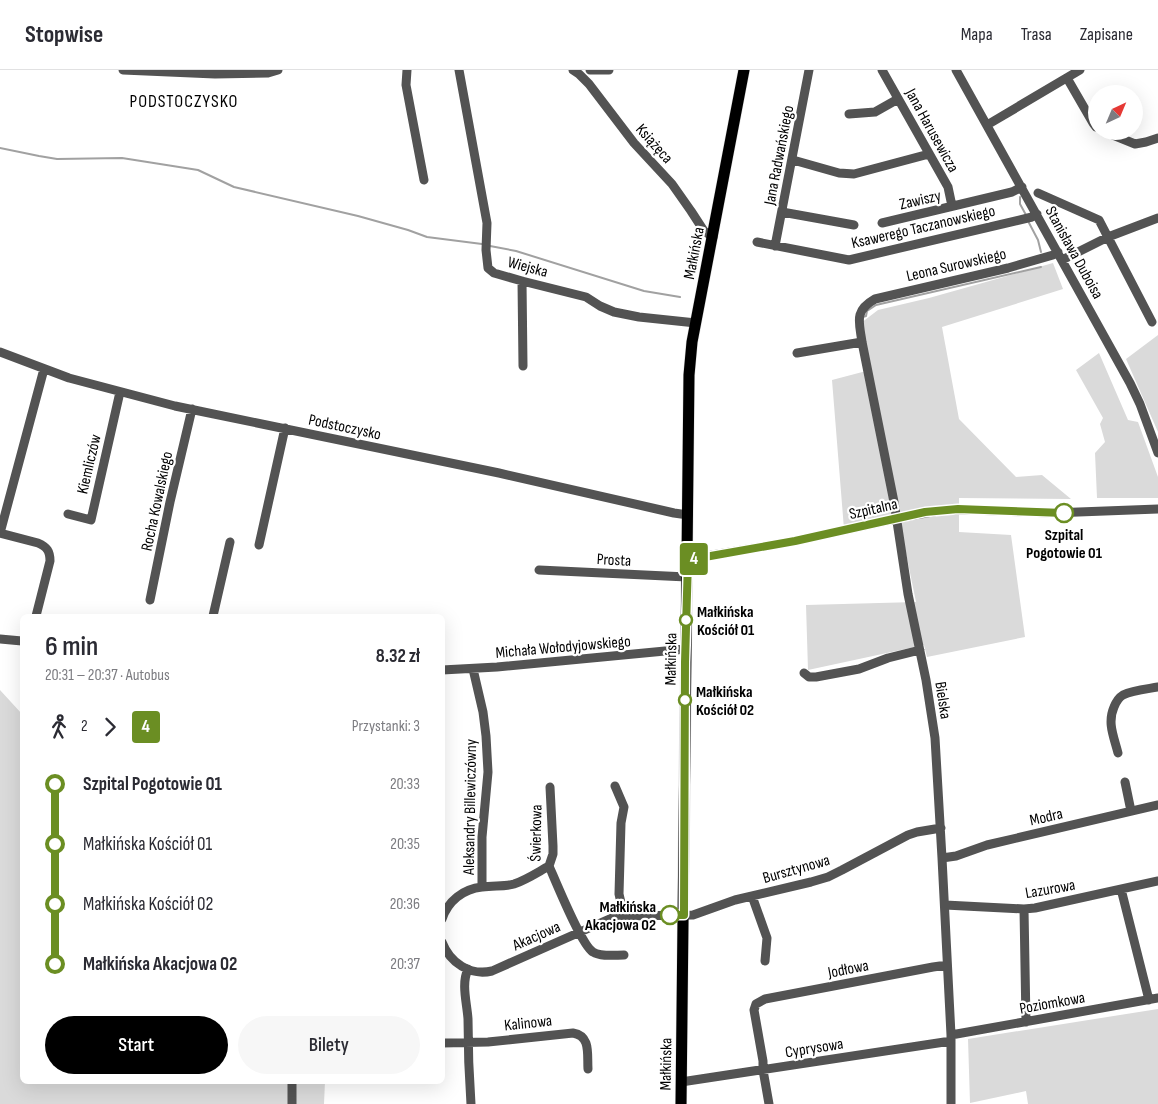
<!DOCTYPE html>
<html lang="pl">
<meta charset="utf-8">
<style>
body{margin:0;font-family:"Sofia Sans Condensed",sans-serif;background:#f7f7f7;color:#2b2b33;height:100vh;display:flex;flex-direction:column;font-size:19px;white-space:nowrap}
*{box-sizing:border-box;margin:0}
p{font-size:16px;color:#7c7c81}
.icon{flex:none;width:28px;height:28px;fill:none;stroke:currentColor;stroke-width:2;stroke-linecap:round;stroke-linejoin:round}
.map{position:relative;flex:1;overflow:hidden}
.sheet{position:absolute;left:20px;top:544px;width:425px;height:470px;display:flex;flex-direction:column;background:#fff;border-radius:8px;box-shadow:0 5px 20px #0002}
.sheet>*{flex:none}
.badge{padding:0 10px;border-radius:4px;font-size:18px;line-height:32px}
.needle{width:32px;rotate:44deg}
.fabs{position:absolute;left:1088px;top:15px;display:grid;gap:10px}
.fabs a{display:grid;place-items:center;width:55px;height:55px;border-radius:50%;background:#fff;box-shadow:0 5px 20px #0002;font-size:25px}
.map>.badge{position:absolute;translate:-50% -50%;box-shadow:0 0 0 2px #fff}
.legs{display:flex;align-items:center;gap:8px;height:55px;padding:0 25px;font-size:16px}
.legs p{margin-inline-start:auto}
.summary{display:flex;align-items:center;justify-content:space-between;height:85px;padding:0 25px}
h1{font-size:28px;font-weight:600;line-height:38px}
.primary-button{display:flex;gap:10px;margin-top:auto;padding:10px 25px}
.primary-button a{flex:1;height:58px;border-radius:30px;background:#000;color:#fff;font-size:20px;font-weight:600;line-height:58px;text-align:center}
.primary-button a+a{background:#f7f7f7;color:#2b2b33}
ul{padding:0 25px;list-style:none}
li{display:flex;align-items:center;gap:18px;height:60px;font-size:19px}
li i{display:grid;place-items:center;width:8px;height:100%;margin:0 6px;background:currentColor}
li i::after{content:'';width:12px;height:12px;margin:-6px;border:4px solid;border-radius:50%;background:#fff}
li p{margin-inline-start:auto}
li:first-child i{background:linear-gradient(#0000 50%,currentColor 0)}
li:last-child i{background:linear-gradient(currentColor 50%,#0000 0)}
header{display:flex;align-items:center;gap:30px;box-sizing:border-box;height:70px;padding:0 25px;background:#fff;border-bottom:1px solid #e1e1e2}
header strong{font-size:24px}
nav{display:flex;gap:28px;margin-inline-start:auto;font-size:18px}
.map>svg:first-child{display:block}
</style>
<header>
<strong>Stopwise</strong>
<nav><a>Mapa</a><a>Trasa</a><a>Zapisane</a></nav>
</header>
<div class="map">
<svg width="1158" height="1034" viewBox="0 0 1158 1034">
<rect width="100%" height="100%" fill="#fff"/>
<path fill="#dadada" d="M1053,193L1063,219L942,257L959,349L1016,407L1042,405L1071,429L959,428V462L1011,465L1025,567L927,587L924,575L808,600L806,535L916,532L898,444L844,459L832,310L870,300L861,253L878,240L929,228Z
M1158,265V362L1126,289Z
M1099,283L1128,350L1138,352L1158,407V428H1097L1095,383L1105,372L1100,354L1103,348L1076,300Z
M0,620L22,644V1011H325L324,1034H0Z
M1158,939V1034H1028L1026,1021L970,1033L968,969Z"/>
<g fill="none" stroke-linecap="round" stroke-linejoin="round">
<path stroke="#a1a1a1" stroke-width="2" d="M0,78L39,86L57,89L122,88L198,100L234,117L358,146L408,160L427,167L482,174
M1020,127V134L1026,145
M1028,151L1038,170L1041,182
M490,176L516,181L644,221L680,227
M863,247L866,246L867,241L876,235L1041,197"/>
<defs>
<path id="major" d="M681,1034L689,305L692,272L744,0"/>
</defs>
<use href="#major" stroke="#dbdbdb" stroke-width="12"/>
<path stroke="#535353" stroke-width="9" d="M123,0L215,4L268,3L278,0
M407,0L406,15L424,110
M459,0L487,153L486,180L488,198L494,203L522,211L586,227L600,236L614,242L639,247L696,253
M573,0L579,4L589,14L634,73L672,114L691,141L704,161L713,167
M590,0H609
M882,0L948,117L952,136
M956,0L1130,313L1140,334L1158,383
M1067,8L1093,53L1096,57
M849,44L875,42L898,29
M987,55L1080,0
M1103,61L1135,74L1146,72L1158,68
M793,90L839,103L854,104L929,84
M1038,123L1099,150L1152,252
M782,142L854,155
M882,153L1012,122L1022,117
M757,172L849,190L1032,147L1037,144
M775,176L809,0
M1062,190L1108,167L1158,148
M522,211L523,296
M0,282L69,308L175,336L499,403L674,443L688,445
M797,283L862,272
M68,444L91,450L120,322
M0,463L44,299
M0,463L38,473C47,477 50,481 50,491L36,546
M259,475L285,358
M688,489L795,471L908,446L945,440H971L1052,443L1158,439
M539,500L687,507
M150,530L170,432L192,339
M213,546L230,472
M0,569L22,571
M473,599L483,642L486,666L488,702L482,767V817
M442,600L497,597L686,579
M804,603L809,607H816L859,599L888,588L920,580
M1118,683C1114,667 1107,653 1114,637C1116,632 1118,628 1123,625C1133,620 1147,619 1158,617
M1125,712L1131,741
M615,716L624,737L621,753L619,824L624,846
M550,717L553,776V784L549,796C556,812 582,876 593,882C601,887 615,885 624,885
M942,788L956,786L987,775L1158,735
M1121,819L1149,930
M752,826L767,868L765,891
M945,835L1024,839L1035,838L1158,811
M1024,839L1026,952
M442,849C448,831 463,819 482,817C493,815 504,817 514,814C526,810 538,802 549,796
M442,872C450,893 470,906 492,901L614,847L624,846L693,845L735,830L811,812L828,807L842,800L908,765L917,762L941,758
M468,899C461,914 467,933 468,949C468,977 469,1006 471,1034
M951,965L1158,928
M442,973L488,972L573,963C591,966 587,984 588,999
M681,1012L951,971
M292,1034V1011
M769,1034L763,1000V991L754,940L756,934L765,929L933,897L947,895
M951,1034V965L942,788L935,668L926,610L908,524L894,432L862,272C859,251 854,241 875,229L1008,198L1053,185L1058,182"/>
<use href="#major" stroke="#000" stroke-width="11"/>
</g>
<g fill="none" stroke-linecap="round" stroke-linejoin="round">
<defs>
<path id="line-1" d="M670,845H684L685,592L688,490L795,471L925,442L958,439L1064,443"/>
</defs>
<use href="#line-1" stroke="#fff" stroke-width="11"/>
<use href="#line-1" stroke="#6b8e23" stroke-width="8"/>
</g>
<g fill="#fff" stroke="#6b8e23" stroke-width="2.5">
<circle cx="1064" cy="443" r="9"/>
<circle cx="686" cy="550" r="6"/>
<circle cx="685" cy="630" r="6"/>
<circle cx="670" cy="845" r="9"/>
</g>
<g text-anchor="middle" stroke-width="4.5" stroke-linejoin="round" paint-order="stroke">
<g font-size="16" fill="#000" stroke="#fff">
<text transform="translate(933 60) rotate(61)" y="6">Jana Harusewicza</text>
<text transform="translate(655 73) rotate(48)" y="6">Książęca</text>
<text transform="translate(778 85) rotate(-79)" y="6">Jana Radwańskiego</text>
<text transform="translate(920 129) rotate(-13)" y="6">Zawiszy</text>
<text transform="translate(923 156) rotate(-13)" y="6">Ksawerego Taczanowskiego</text>
<text transform="translate(1075 182) rotate(61)" y="6">Stanisława Duboisa</text>
<text transform="translate(693 183) rotate(-79)" y="6">Małkińska</text>
<text transform="translate(956 194) rotate(-13)" y="6">Leona Surowskiego</text>
<text transform="translate(528 196) rotate(15)" y="6">Wiejska</text>
<text transform="translate(345 356) rotate(12)" y="6">Podstoczysko</text>
<text transform="translate(88 394) rotate(-77)" y="6">Kiemliczów</text>
<text transform="translate(156 431) rotate(-78)" y="6">Rocha Kowalskiego</text>
<text transform="translate(873 438) rotate(-13)" y="6">Szpitalna</text>
<text transform="translate(614 489) rotate(3)" y="6">Prosta</text>
<text transform="translate(563 576) rotate(-5)" y="6">Michała Wołodyjowskiego</text>
<text transform="translate(670 589) rotate(-89)" y="6">Małkińska</text>
<text transform="translate(944 630) rotate(81)" y="6">Bielska</text>
<text transform="translate(469 737) rotate(-89)" y="6">Aleksandry Billewiczówny</text>
<text transform="translate(1046 746) rotate(-13)" y="6">Modra</text>
<text transform="translate(535 763) rotate(-89)" y="6">Świerkowa</text>
<text transform="translate(796 798) rotate(-16)" y="6">Bursztynowa</text>
<text transform="translate(1050 818) rotate(-10)" y="6">Lazurowa</text>
<text transform="translate(536 865) rotate(-24)" y="6">Akacjowa</text>
<text transform="translate(848 898) rotate(-11)" y="6">Jodłowa</text>
<text transform="translate(1052 932) rotate(-10)" y="6">Poziomkowa</text>
<text transform="translate(528 952) rotate(-6)" y="6">Kalinowa</text>
<text transform="translate(814 977) rotate(-9)" y="6">Cyprysowa</text>
<text transform="translate(665 994) rotate(-89)" y="6">Małkińska</text>
</g>
<g font-size="16" font-weight="bold" fill="#000" stroke="#fff" text-anchor="start">
<text x="1064" y="470" text-anchor="middle">Szpital<tspan x="1064" dy="18">Pogotowie 01</tspan></text>
<text x="697" y="547">Małkińska<tspan x="697" dy="18">Kościół 01</tspan></text>
<text x="696" y="627">Małkińska<tspan x="696" dy="18">Kościół 02</tspan></text>
<text x="656" y="842" text-anchor="end">Małkińska<tspan x="656" dy="18">Akacjowa 02</tspan></text>
</g>
<g font-size="18" letter-spacing="1" fill="#000" stroke="#fff">
<text x="184" y="37">PODSTOCZYSKO</text>
</g>
</g>
</svg>
<div class="fabs">
<a><svg class="needle" viewBox="-14 -14 28 28"><path d="M0-13l5 13h-10z" fill="#e53935"/><path d="M0 13l5-13h-10z" fill="#7c7c81"/></svg></a>
</div>
<b class="badge" style="left:694px;top:489px;background:#6b8e23;color:#fff">4</b>
<section class="sheet">
<div class="summary"><div><h1>6 min</h1><p>20:31 – 20:37 · Autobus</p></div><b>8.32 zł</b></div>
<div class="legs"><svg class="icon" aria-label="walk" viewBox="0 0 24 24"><circle cx="13" cy="4" r="2"/><path d="M13 8l-2 6 4 7M11 14l-3 7M7 12l3-4h3l4 4"/></svg>2<svg class="icon" aria-label="forward" viewBox="0 0 24 24"><path d="M9 5l7 7-7 7"/></svg><b class="badge" style="background:#6b8e23;color:#fff">4</b><p>Przystanki: 3</p></div>
<ul>
<li><i style="color:#6b8e23"></i><b>Szpital Pogotowie 01</b><p>20:33</p></li>
<li><i style="color:#6b8e23"></i><span>Małkińska Kościół 01</span><p>20:35</p></li>
<li><i style="color:#6b8e23"></i><span>Małkińska Kościół 02</span><p>20:36</p></li>
<li><i style="color:#6b8e23"></i><b>Małkińska Akacjowa 02</b><p>20:37</p></li>
</ul>
<div class="primary-button"><a>Start</a><a>Bilety</a></div>
</section>
</div>
